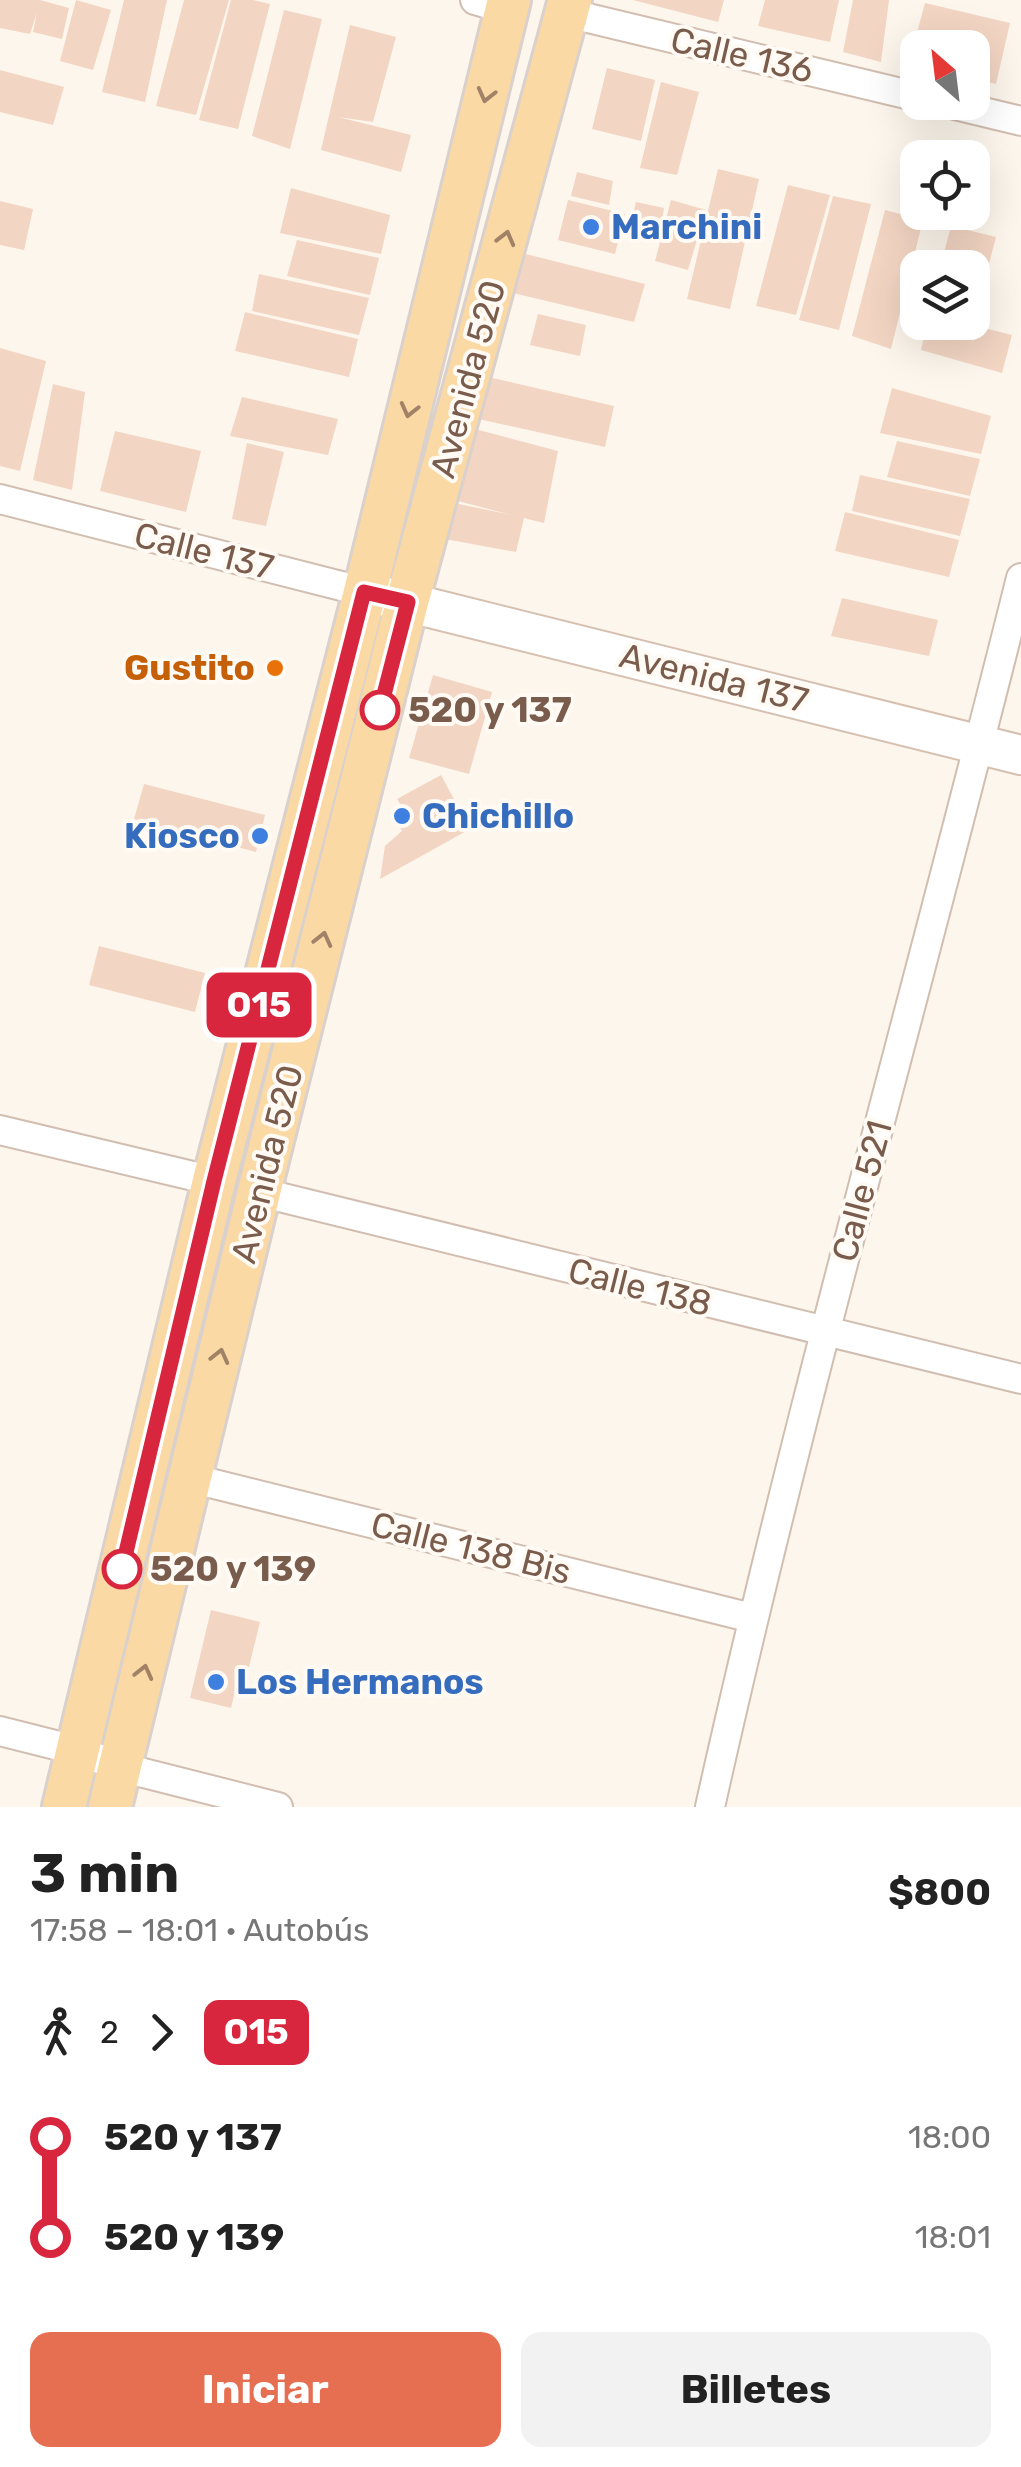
<!DOCTYPE html>
<html lang="es">
<meta charset="utf-8">
<style>
body{margin:0;font-family:Rubik,sans-serif;background:#f2f2f2;color:#222;height:100vh;display:flex;flex-direction:column;font-size:38px;white-space:nowrap}
*{box-sizing:border-box;margin:0}
p{font-size:32px;color:#767676}
.icon{flex:none;width:55px;height:55px;fill:none;stroke:currentColor;stroke-width:2;stroke-linecap:round;stroke-linejoin:round}
.map{position:relative;height:1807px;overflow:hidden}
.drawer{display:flex;flex-direction:column;background:#fff;flex:1}
.drawer>*{flex:none}
.badge{padding:0 20px;border-radius:15px;font-size:35px;line-height:65px}
.needle{width:65px;rotate:332deg}
.buttons{position:absolute;left:900px;top:30px;display:grid;gap:20px}
.buttons a{display:grid;place-items:center;width:90px;height:90px;border-radius:20px;background:#fff;box-shadow:0 10px 40px #0002;font-size:50px}
.map>.badge{position:absolute;translate:-50% -50%;box-shadow:0 0 0 5px #fff}
.legs{display:flex;align-items:center;gap:15px;height:110px;padding:0 30px;font-size:32px}
.legs p{margin-inline-start:auto}
.headline{display:flex;align-items:center;justify-content:space-between;height:170px;padding:0 30px}
h1{font-size:55px;font-weight:700;line-height:75px}
.button{display:flex;gap:20px;margin-top:auto;padding:20px 30px}
.button a{flex:1;height:115px;border-radius:20px;background:#e76f51;color:#fff;font-size:40px;font-weight:700;line-height:115px;text-align:center}
.button a+a{background:#f2f2f2;color:#222}
ul{padding:0 30px;list-style:none}
li{display:flex;align-items:center;gap:35px;height:100px;font-size:38px}
li i{display:grid;place-items:center;width:15px;height:100%;margin:0 12px;background:currentColor}
li i::after{content:'';width:25px;height:25px;margin:-12px;border:8px solid;border-radius:50%;background:#fff}
li p{margin-inline-start:auto}
li:first-child i{background:linear-gradient(#0000 50%,currentColor 0)}
li:last-child i{background:linear-gradient(currentColor 50%,#0000 0)}
.map>svg:first-child{display:block}
</style>
<div class="map">
<svg width="1021" height="1807" viewBox="0 0 1021 1807">
<rect width="100%" height="100%" fill="#fdf6ec"/>
<path fill="#f3d5c3" d="M0,0H40L69,8L62,39L33,32L37,12L30,34L0,28Z
M76,0L111,10L93,70L60,61Z
M124,0H167L145,102L102,92Z
M184,0H229L196,115L156,106Z
M231,0H253L270,4L238,129L199,120Z
M633,0H724L718,22Z
M765,0H839L830,42L758,26Z
M853,0H889L881,62L843,52Z
M925,3L1010,23L996,84L972,78V48H918V65L909,62Z
M284,10L322,19L290,149L252,136Z
M350,25L396,37L373,122L338,117L411,135L401,172L321,150Z
M607,68L655,80L641,141L592,129Z
M0,70L64,87L53,125L0,112Z
M661,82L699,92L677,175L640,168Z
M718,169L759,179L730,309L687,299Z
M577,172L613,181L609,205L571,196Z
M788,185L830,195L796,315L756,306Z
M291,188L390,215L381,254L280,233Z
M833,196L871,204L839,330L799,320Z
M568,200L625,214L615,254L558,240Z
M671,200L706,210L688,270L655,261Z
M0,201L33,209L24,250L0,245Z
M636,202L664,208L659,240L629,232Z
M885,210L923,220L891,349L852,336Z
M951,226L996,237L974,321L972,268H940Z
M297,240L379,258L370,295L287,276Z
M514,251L645,284L634,322L505,291Z
M259,274L369,298L359,335L252,311Z
M245,312L358,339L349,377L235,351Z
M538,314L586,325L580,356L530,345Z
M927,322H960L1012,335L1002,373L921,350Z
M0,348L46,361L20,471L0,466Z
M484,376L614,406L605,447L474,418Z
M53,384L85,392L72,490L33,480Z
M892,388L991,416L981,454L880,433Z
M242,397L338,419L328,455L230,436Z
M471,428L558,451L544,523L524,518L516,552L445,539L454,503L512,515L454,500Z
M115,431L201,451L186,512L100,491Z
M897,441L980,459L970,496L887,477Z
M247,443L284,452L266,526L232,519Z
M860,475L970,499L960,536L852,511Z
M845,512L959,540L949,577L835,551Z
M842,598L938,620L929,656L831,636Z
M433,675L492,692L469,774L409,758Z
M441,775L470,829L380,879L385,846L402,831L392,813L402,807L397,799Z
M144,784L265,815L256,852L134,819Z
M99,946L205,973L195,1012L89,985Z
M211,1610L260,1622L249,1667L241,1666L231,1708L190,1698Z"/>
<g fill="none" stroke-linecap="round" stroke-linejoin="round">
<defs>
<path id="street" d="M475,0L507,9
M567,13L918,97
M942,102L1021,121
M0,499L365,592
M0,1130L214,1181
M259,1192L1021,1379
M190,1478L752,1618
M0,1731L79,1751L120,1767L278,1807
M710,1807C802,1394 919,988 1021,578"/>
<path id="secondary" d="M378,595L1021,755"/>
<path id="primary" d="M64,1807L214,1181L365,592L509,0
M110,1807L259,1192L407,602L570,0"/>
</defs>
<use href="#street" stroke="#d1beb0" stroke-width="32"/>
<use href="#secondary" stroke="#d6c0b0" stroke-width="42"/>
<use href="#primary" stroke="#dad1cd" stroke-width="48"/>
<use href="#street" stroke="#fff" stroke-width="28"/>
<use href="#secondary" stroke="#fff" stroke-width="38"/>
<use href="#primary" stroke="#fbd9a5" stroke-width="42"/>
</g>
<defs><path id="oneway-chevron" d="M-2-3.5L2.5 0L-2 3.5" fill="none" stroke-width="1.6" stroke-linecap="round" stroke-linejoin="round" transform="scale(2.5)"/></defs>
<g stroke="#a18267">
<use href="#oneway-chevron" transform="translate(486 95) rotate(104)"/>
<use href="#oneway-chevron" transform="translate(506 238) rotate(-75)"/>
<use href="#oneway-chevron" transform="translate(409 410) rotate(104)"/>
<use href="#oneway-chevron" transform="translate(323 939) rotate(-76)"/>
<use href="#oneway-chevron" transform="translate(220 1356) rotate(-76)"/>
<use href="#oneway-chevron" transform="translate(144 1672) rotate(-76)"/>
</g>
<g fill="none" stroke-linecap="round" stroke-linejoin="round">
<defs>
<path id="line-1" d="M122,1569L214,1181L364,592L408,602L380,710"/>
</defs>
<use href="#line-1" stroke="#fff" stroke-width="22"/>
<use href="#line-1" stroke="#d7263d" stroke-width="15"/>
</g>
<g fill="#3f7fe0" stroke="#fffaf3" stroke-width="4">
<circle cx="591" cy="227" r="10"/>
<circle cx="402" cy="816" r="10"/>
<circle cx="260" cy="836" r="10"/>
<circle cx="216" cy="1682" r="10"/>
</g>
<circle fill="#e8710a" stroke="#fffaf3" stroke-width="4" cx="275" cy="668" r="10"/>
<g fill="#fff" stroke="#d7263d" stroke-width="5">
<circle cx="380" cy="710" r="18"/>
<circle cx="122" cy="1569" r="18"/>
</g>
<g text-anchor="middle" stroke-width="8" stroke-linejoin="round" paint-order="stroke">
<g font-size="35" fill="#7a5c4d" stroke="#fffaf3">
<text transform="translate(742 55) rotate(13)" y="12">Calle 136</text>
<text transform="translate(468 379) rotate(-75)" y="12">Avenida 520</text>
<text transform="translate(204 551) rotate(14)" y="12">Calle 137</text>
<text transform="translate(714 678) rotate(14)" y="12">Avenida 137</text>
<text transform="translate(267 1164) rotate(-76)" y="12">Avenida 520</text>
<text transform="translate(862 1191) rotate(-75)" y="12">Calle 521</text>
<text transform="translate(640 1287) rotate(14)" y="12">Calle 138</text>
<text transform="translate(471 1548) rotate(14)" y="12">Calle 138 Bis</text>
</g>
<g font-size="35" font-weight="bold" fill="#366cbe" stroke="#fffaf3" text-anchor="start">
<text x="611" y="239">Marchini</text>
<text x="422" y="828">Chichillo</text>
<text x="240" y="848" text-anchor="end">Kiosco</text>
<text x="236" y="1694">Los Hermanos</text>
</g>
<g font-size="35" font-weight="bold" fill="#c56008" stroke="#fffaf3" text-anchor="end">
<text x="255" y="680">Gustito</text>
</g>
<g font-size="35" font-weight="bold" fill="#7a5c4d" stroke="#fffaf3" text-anchor="start">
<text x="408" y="722">520 y 137</text>
<text x="150" y="1581">520 y 139</text>
</g>
</g>
</svg>
<div class="buttons">
<a><svg class="needle" viewBox="-14 -14 28 28"><path d="M0-13l5 13h-10z" fill="#e53935"/><path d="M0 13l5-13h-10z" fill="#767676"/></svg></a>
<a><svg class="icon" aria-label="locate" viewBox="0 0 24 24"><circle cx="12" cy="12" r="6"/><path d="M12 2v4M12 18v4M2 12h4M18 12h4"/></svg></a>
<a><svg class="icon" aria-label="layers" viewBox="0 0 24 24"><path d="M12 4l9 5-9 5-9-5zM3 14l9 5 9-5"/></svg></a>
</div>
<b class="badge" style="left:259px;top:1005px;background:#d7263d;color:#fff">O15</b>
</div>
<section class="drawer">
<div class="headline"><div><h1>3 min</h1><p>17:58 – 18:01 · Autobús</p></div><b>$800</b></div>
<div class="legs"><svg class="icon" aria-label="walk" viewBox="0 0 24 24"><circle cx="13" cy="4" r="2"/><path d="M13 8l-2 6 4 7M11 14l-3 7M7 12l3-4h3l4 4"/></svg>2<svg class="icon" aria-label="forward" viewBox="0 0 24 24"><path d="M9 5l7 7-7 7"/></svg><b class="badge" style="background:#d7263d;color:#fff">O15</b></div>
<ul>
<li><i style="color:#d7263d"></i><b>520 y 137</b><p>18:00</p></li>
<li><i style="color:#d7263d"></i><b>520 y 139</b><p>18:01</p></li>
</ul>
<div class="button"><a>Iniciar</a><a>Billetes</a></div>
</section>
